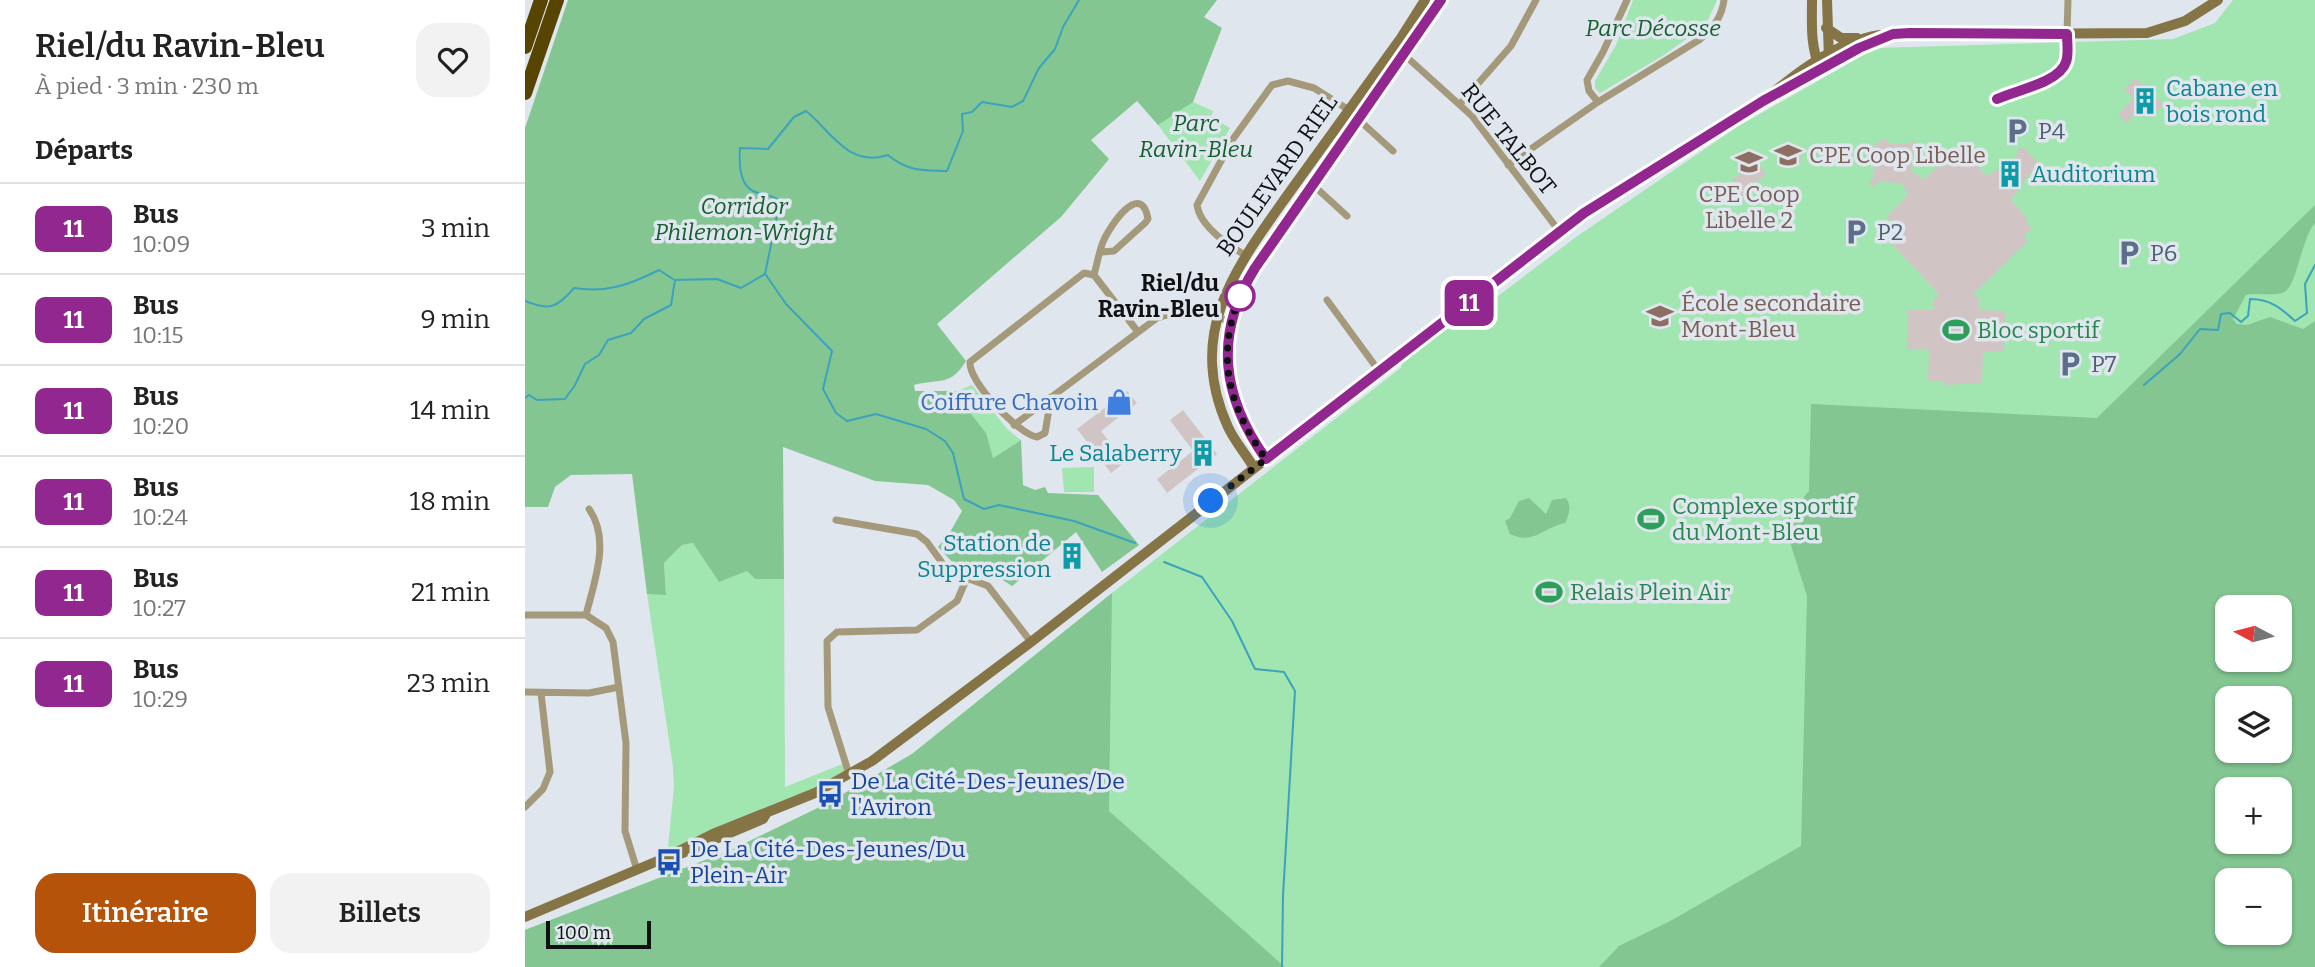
<!DOCTYPE html>
<html lang="fr">
<meta charset="utf-8">
<style>
body{margin:0;font-family:Bitter,serif;background:#f2f2f2;color:#222;height:100vh;display:flex;flex-direction:column;font-size:26px;white-space:nowrap}
*{box-sizing:border-box;margin:0}
p{font-size:23px;color:#767676}
.icon{flex:none;width:38px;height:38px;fill:none;stroke:currentColor;stroke-width:2;stroke-linecap:round;stroke-linejoin:round}
.map{position:relative;flex:1;overflow:hidden}
.panel{display:flex;flex-direction:column;background:#fff;width:525px}
.panel>*{flex:none}
.badge{padding:0 14px;border-radius:10px;font-size:24px;line-height:46px}
.needle{width:46px;rotate:277deg}
.buttons{position:absolute;left:1690px;top:595px;display:grid;gap:14px}
.buttons a{display:grid;place-items:center;width:77px;height:77px;border-radius:14px;background:#fff;box-shadow:0 2px 5px #0004;font-size:35px}
.scale{position:absolute;left:21px;bottom:18px;width:105px;box-sizing:border-box;padding-left:7px;border:4px solid #101114;border-top:0;font-size:19px;line-height:24px;white-space:nowrap;color:#101114;-webkit-text-stroke:5px #e0e6ee;paint-order:stroke}
.you{position:absolute;width:35px;height:35px;margin:-18px;border:5px solid #fff;border-radius:50%;background:#1a73e8;box-shadow:0 0 0 10px #1a73e833}
.map>.badge{position:absolute;translate:-50% -50%;box-shadow:0 0 0 4px #fff}
h2{padding:0 35px;font-size:26px;line-height:63px}
.round{display:grid;place-items:center;flex:none;width:74px;height:74px;border-radius:21px;background:#f2f2f2}
.head{display:flex;align-items:center;justify-content:space-between;height:119px;padding:0 35px}
h1{font-size:33px;font-weight:600;line-height:52px}
.button{display:flex;gap:14px;margin-top:auto;padding:14px 35px}
.button a{flex:1;height:80px;border-radius:21px;background:#b45309;color:#fff;font-size:28px;font-weight:600;line-height:80px;text-align:center}
.button a+a{background:#f2f2f2;color:#222}
ul{padding:0;list-style:none}
li{display:flex;align-items:center;gap:21px;height:91px;padding:0 35px;border-top:2px solid #e0e0e0}
li div{flex:1}
li b{display:block;font-size:26px}
li em{font-style:normal}
li .badge{min-width:77px;font-weight:700;text-align:center}
main{display:flex;flex:1;min-height:0}
.map>svg:first-child{display:block}
</style>
<main>
<section class="panel">
<div class="head"><div><h1>Riel/du Ravin-Bleu</h1><p>À pied · 3 min · 230 m</p></div><a class="round"><svg class="icon" aria-label="heart" viewBox="0 0 24 24"><path d="M12 20l-8-8c-3-5 5-10 8-4 3-6 11-1 8 4z"/></svg></a></div>
<h2>Départs</h2>
<ul>
<li><span class="badge" style="background:#922790;color:#fff">11</span><div><b>Bus</b><p>10:09</p></div><em>3 min</em></li>
<li><span class="badge" style="background:#922790;color:#fff">11</span><div><b>Bus</b><p>10:15</p></div><em>9 min</em></li>
<li><span class="badge" style="background:#922790;color:#fff">11</span><div><b>Bus</b><p>10:20</p></div><em>14 min</em></li>
<li><span class="badge" style="background:#922790;color:#fff">11</span><div><b>Bus</b><p>10:24</p></div><em>18 min</em></li>
<li><span class="badge" style="background:#922790;color:#fff">11</span><div><b>Bus</b><p>10:27</p></div><em>21 min</em></li>
<li><span class="badge" style="background:#922790;color:#fff">11</span><div><b>Bus</b><p>10:29</p></div><em>23 min</em></li>
</ul>
<div class="button"><a>Itinéraire</a><a>Billets</a></div>
</section>
<div class="map">
<svg width="1790" height="967" viewBox="0 0 1790 967">
<rect width="100%" height="100%" fill="#e0e6ee"/>
<path fill="#a1e5b0" fill-rule="evenodd" d="M1108,0H1192L1178,31L1167,35L1139,55L1075,93L1070,88V81L1091,45Z
M1708,0H1790V967H0V930L206,850L301,804L387,754L587,593L877,367L872,358L965,287L973,296L1051,237L1212,127L1351,48L1648,39L1690,23ZM1703,607H1755V660H1703ZM1703,698H1755V751H1703ZM1703,789H1755V842H1703ZM1703,880H1755V933H1703Z
M668,102L688,111L686,117L705,128L675,181L633,125L626,109Z
M447,385L483,430L496,440L468,458C459,429 446,417 432,391Z
M569,467V492H539L537,468Z
M169,543L194,582L222,571L230,579H259L260,787L320,763L324,774L142,857L149,787L148,767L122,594H141L139,563L157,545Z"/>
<path fill="#83c692" fill-rule="evenodd" d="M43,0H692L679,17L697,28L668,102L633,125L612,101L566,140L584,159L536,217L412,324L441,361C425,387 415,378 389,385L390,391H432L442,409L461,433L468,458L496,440L498,485L510,490L520,487L523,493L573,495L614,545L577,572L551,532L487,586L462,570L429,564L413,547L424,534L437,511L429,500L403,485L350,481L258,447L259,579H230L222,571L194,582L168,543L157,545L139,563L141,595L122,594L107,474L46,475L30,487L23,507H0V128Z
M1790,205V223C1776,239 1772,286 1759,292C1749,297 1733,292 1721,295L1708,319L1712,324L1722,325L1745,317L1778,329L1790,321V967H1074L1094,946L1147,920L1276,846L1282,596L1262,533L1264,515L1284,491L1286,404L1572,418ZM1703,607H1755V660H1703ZM1703,698H1755V751H1703ZM1755,789V842H1703V789ZM1755,880V933H1703V880Z
M1004,498L1021,514L1027,500L1041,498C1047,506 1044,515 1040,523C1017,528 1009,545 985,534L980,521L985,518L994,501Z
M587,593L584,811L760,967H0V930L206,850L301,804L387,754Z"/>
<g fill="none" stroke-linecap="round" stroke-linejoin="round">
<path stroke="#3ba3bc" stroke-width="2" d="M241,275L261,304L307,351L298,389L311,413L322,421L351,414L401,429L420,441L428,453L439,499L459,509L474,505L549,521L610,543
M0,301C24,311 32,308 49,288C82,293 104,285 134,270L148,279
M1619,385L1655,354L1675,329L1693,330L1696,314L1705,313L1716,322L1723,316L1725,299C1745,299 1756,308 1770,321L1782,313L1780,284L1790,265
M0,398L4,395L12,400L40,399L50,385L60,364L74,355L83,340L106,333L119,319L146,305L150,280L192,279L216,288L240,274L255,201C245,193 238,196 228,191C214,184 214,161 215,148L243,149L269,117L281,111C306,131 323,168 363,155C383,172 398,170 422,171L438,131L437,114L447,112L457,102L487,107L498,101L514,68L530,49L538,27L554,0
M639,562L677,577L707,621L730,669L759,672L770,691L758,896L757,967"/>
</g>
<path fill="#d0c5c4" d="M1610,78L1639,104L1628,115L1617,105L1602,123L1593,115L1608,98L1599,90Z
M1356,140H1363V144H1384L1388,140L1393,144L1388,149L1387,172L1400,179L1423,157L1426,161L1436,151L1462,176L1491,158L1493,149L1499,148L1515,164L1514,169L1505,173L1486,200L1503,219L1501,222L1507,228L1499,236L1503,241L1448,294L1454,299V310L1480,311L1479,351H1458L1457,383L1419,385V382H1403L1404,350H1382L1383,310H1409V299L1414,294L1361,238L1366,234L1359,226L1365,220L1361,217L1383,195L1377,183L1354,182L1348,187L1344,182L1349,177V157H1345V150Z
M1264,141L1275,150L1276,161L1268,166L1258,159L1257,145Z
M1233,162L1241,174L1224,188L1227,192L1214,200L1206,187L1211,183L1208,179Z
M602,391L612,403L576,431L600,462L586,473L552,429Z
M658,410L692,454L642,493L632,479L668,451L645,420Z
M1013,585L1036,586L1038,601L1025,609L1021,602H1012Z"/>
<g fill="none" stroke-linecap="round" stroke-linejoin="round">
<path stroke="#a5997b" stroke-width="7" d="M1542,34L1543,0
M875,51L947,116L1034,231
M1073,102L1064,91L1062,80L1078,52L1102,0
M935,104L986,46L1011,0
M834,120L868,151
M983,165L1073,102L1174,40C1187,30 1197,17 1199,0
M787,184L822,216
M720,255C703,245 675,227 672,205L708,139L747,85L763,81L789,88L824,110
M569,275C572,264 574,252 578,242C584,227 616,179 623,219L620,223L589,251L577,252
M802,300L854,371
M526,397L520,433L512,437C493,434 443,381 445,362L559,273L569,275L613,332
M489,425L632,318C655,309 684,313 706,322
M311,520L392,534L402,542L423,571L463,586L506,642
M0,615H61L81,628L88,642L101,743L100,831L112,870
M61,615C69,582 86,540 64,509
M0,692L64,693L94,687
M324,774L303,707L302,641L312,632L392,630L432,601L441,580
M0,807L18,789L25,772L16,693"/>
<path stroke="#857445" stroke-width="10" d="M1287,0C1287,23 1285,46 1295,68
M1302,0L1304,59
M1301,28L1316,38H1332
M1253,94L1353,39
M741,459C696,397 689,335 730,268L916,0
M729,468C721,454 710,442 703,427C660,332 711,268 764,193C801,141 839,90 876,38L900,0
M241,814L238,819L146,858L142,857L188,834L290,793L347,761L506,642L1042,225L1238,101C1271,73 1312,41 1355,35L1622,33L1660,21L1693,0
M0,917L142,857"/>
<path stroke="#574401" stroke-width="14" d="M0,47L16,0
M0,93L32,0"/>
</g>
<g fill="none" stroke-linecap="round" stroke-linejoin="round">
<defs>
<path id="line" d="M916,0L730,268C688,335 697,397 741,459L1059,213L1238,101L1334,48L1368,34L1385,33L1542,34C1542,43 1544,54 1541,62C1534,83 1491,90 1472,99"/>
</defs>
<use href="#line" stroke="#fff" stroke-width="16"/>
<use href="#line" stroke="#922790" stroke-width="10"/>
<path stroke="#101114" stroke-width="7" stroke-dasharray="0 12.6" d="M686,501L741,459C704,407 690,357 715,296"/>
</g>
<defs>
<symbol id="building-bare" viewBox="-9 -9 18 18"><path d="M-4-6H4V6H1V3H-1V6H-4ZM-2.5-4.3h1.7v1.8h-1.7ZM.8-4.3h1.7v1.8H.8ZM-2.5-1h1.7V.8h-1.7ZM.8-1h1.7V.8H.8Z" fill="#0f9aa8" stroke="#e0e6ee" stroke-width="2.5" paint-order="stroke"/></symbol>
<symbol id="parking-bare" viewBox="-9 -9 18 18"><path d="M-3.5-5.5H1a3.5 3.5 0 0 1 0 7H-1V5.5H-3.5ZM-1-3.4V-.6H.8a1.4 1.4 0 0 0 0-2.8Z" fill="#5c6f8a" stroke="#e0e6ee" stroke-width="2.5" paint-order="stroke"/></symbol>
<symbol id="school-bare" viewBox="-9 -9 18 18"><path d="M0-5L7-2L0 1L-7-2ZM-4 1L0 2.5L4 1V4Q0 6-4 4Z" fill="#8d6e63" stroke="#e0e6ee" stroke-width="2.5" paint-order="stroke"/></symbol>
<symbol id="stadium-bare" viewBox="-9 -9 18 18"><path d="M0-5a6.5 5 0 1 0 0 10a6.5 5 0 1 0 0-10ZM-3.5-1.8h7v3.6h-7Z" fill="#2e9e5b" stroke="#e0e6ee" stroke-width="2.5" paint-order="stroke"/></symbol>
<symbol id="shop-bare" viewBox="-9 -9 18 18"><path d="M-5-2.5h2.3a2.7 3.5 0 0 1 5.4 0H5L5.5 6h-11ZM-1.5-2.5h3a1.5 2.3 0 0 0-3 0Z" fill="#3f7fe0" stroke="#e0e6ee" stroke-width="2.5" paint-order="stroke"/></symbol>
<symbol id="bus-bare" viewBox="-9 -9 18 18"><path d="M-5-6H5V4H4V6H2V4H-2V6H-4V4H-5ZM-3.5-4V0h7V-4ZM-3.5 1.2v1.5H-2V1.2ZM2 1.2v1.5H3.5V1.2Z" fill="#1a4fb4" stroke="#e0e6ee" stroke-width="2.5" paint-order="stroke"/></symbol>
</defs>
<g fill-rule="evenodd">
<use href="#building-bare" x="1601" y="82" width="38" height="38"/>
<use href="#parking-bare" x="1473" y="112" width="38" height="38"/>
<use href="#school-bare" x="1244" y="136" width="38" height="38"/>
<use href="#school-bare" x="1205" y="143" width="38" height="38"/>
<use href="#building-bare" x="1466" y="155" width="38" height="38"/>
<use href="#parking-bare" x="1312" y="213" width="38" height="38"/>
<use href="#parking-bare" x="1585" y="234" width="38" height="38"/>
<use href="#school-bare" x="1116" y="297" width="38" height="38"/>
<use href="#stadium-bare" x="1412" y="311" width="38" height="38"/>
<use href="#parking-bare" x="1526" y="345" width="38" height="38"/>
<use href="#shop-bare" x="575" y="383" width="38" height="38"/>
<use href="#building-bare" x="659" y="434" width="38" height="38"/>
<use href="#stadium-bare" x="1107" y="500" width="38" height="38"/>
<use href="#building-bare" x="528" y="537" width="38" height="38"/>
<use href="#stadium-bare" x="1005" y="573" width="38" height="38"/>
<use href="#bus-bare" x="286" y="775" width="38" height="38"/>
<use href="#bus-bare" x="125" y="843" width="38" height="38"/>
</g>
<circle fill="#fff" stroke="#922790" stroke-width="3.5" cx="715" cy="296" r="14"/>
<g text-anchor="middle" stroke-width="7" stroke-linejoin="round" paint-order="stroke">
<g font-size="23" font-style="italic" fill="#165f30" stroke="#e0e6ee">
<text x="1128" y="36">Parc Décosse</text>
<text x="671" y="131">Parc<tspan x="671" dy="26">Ravin-Bleu</tspan></text>
<text x="219" y="214">Corridor<tspan x="219" dy="26">Philemon-Wright</tspan></text>
</g>
<g font-size="23" fill="#0d838f" stroke="#e0e6ee" text-anchor="start">
<text x="1641" y="96">Cabane en<tspan x="1641" dy="26">bois rond</tspan></text>
<text x="1506" y="182">Auditorium</text>
<text x="657" y="461" text-anchor="end">Le Salaberry</text>
<text x="526" y="551" text-anchor="end">Station de<tspan x="526" dy="26">Suppression</tspan></text>
</g>
<g font-size="23" fill="#4e5e75" stroke="#e0e6ee" text-anchor="start">
<text x="1513" y="139">P4</text>
<text x="1352" y="240">P2</text>
<text x="1625" y="261">P6</text>
<text x="1566" y="372">P7</text>
</g>
<g font-size="23" fill="#101114" stroke="#e0e6ee">
<text transform="translate(984 139) rotate(51)" y="8">RUE TALBOT</text>
<text transform="translate(752 175) rotate(-55)" y="8">BOULEVARD RIEL</text>
</g>
<g font-size="23" fill="#785e54" stroke="#e0e6ee" text-anchor="start">
<text x="1284" y="163">CPE Coop Libelle</text>
<text x="1224" y="202" text-anchor="middle">CPE Coop<tspan x="1224" dy="26">Libelle 2</tspan></text>
<text x="1156" y="311">École secondaire<tspan x="1156" dy="26">Mont-Bleu</tspan></text>
</g>
<g font-size="23" font-weight="bold" fill="#101114" stroke="#e0e6ee" text-anchor="end">
<text x="694" y="291">Riel/du<tspan x="694" dy="26">Ravin-Bleu</tspan></text>
</g>
<g font-size="23" fill="#27864d" stroke="#e0e6ee" text-anchor="start">
<text x="1452" y="338">Bloc sportif</text>
<text x="1147" y="514">Complexe sportif<tspan x="1147" dy="26">du Mont-Bleu</tspan></text>
<text x="1045" y="600">Relais Plein Air</text>
</g>
<g font-size="23" fill="#366cbe" stroke="#e0e6ee" text-anchor="end">
<text x="573" y="410">Coiffure Chavoin</text>
</g>
<g font-size="23" fill="#164399" stroke="#e0e6ee" text-anchor="start">
<text x="326" y="789">De La Cité-Des-Jeunes/De<tspan x="326" dy="26">l'Aviron</tspan></text>
<text x="165" y="857">De La Cité-Des-Jeunes/Du<tspan x="165" dy="26">Plein-Air</tspan></text>
</g>
</g>
</svg>
<div class="buttons">
<a><svg class="needle" viewBox="-14 -14 28 28"><path d="M0-13l5 13h-10z" fill="#e53935"/><path d="M0 13l5-13h-10z" fill="#767676"/></svg></a>
<a><svg class="icon" aria-label="layers" viewBox="0 0 24 24"><path d="M12 4l9 5-9 5-9-5zM3 14l9 5 9-5"/></svg></a>
<a>+</a>
<a>−</a>
</div>
<div class="scale">100 m</div>
<div class="you" style="left:686px;top:501px"></div>
<b class="badge" style="left:944px;top:303px;background:#922790;color:#fff">11</b>
</div>
</main>
